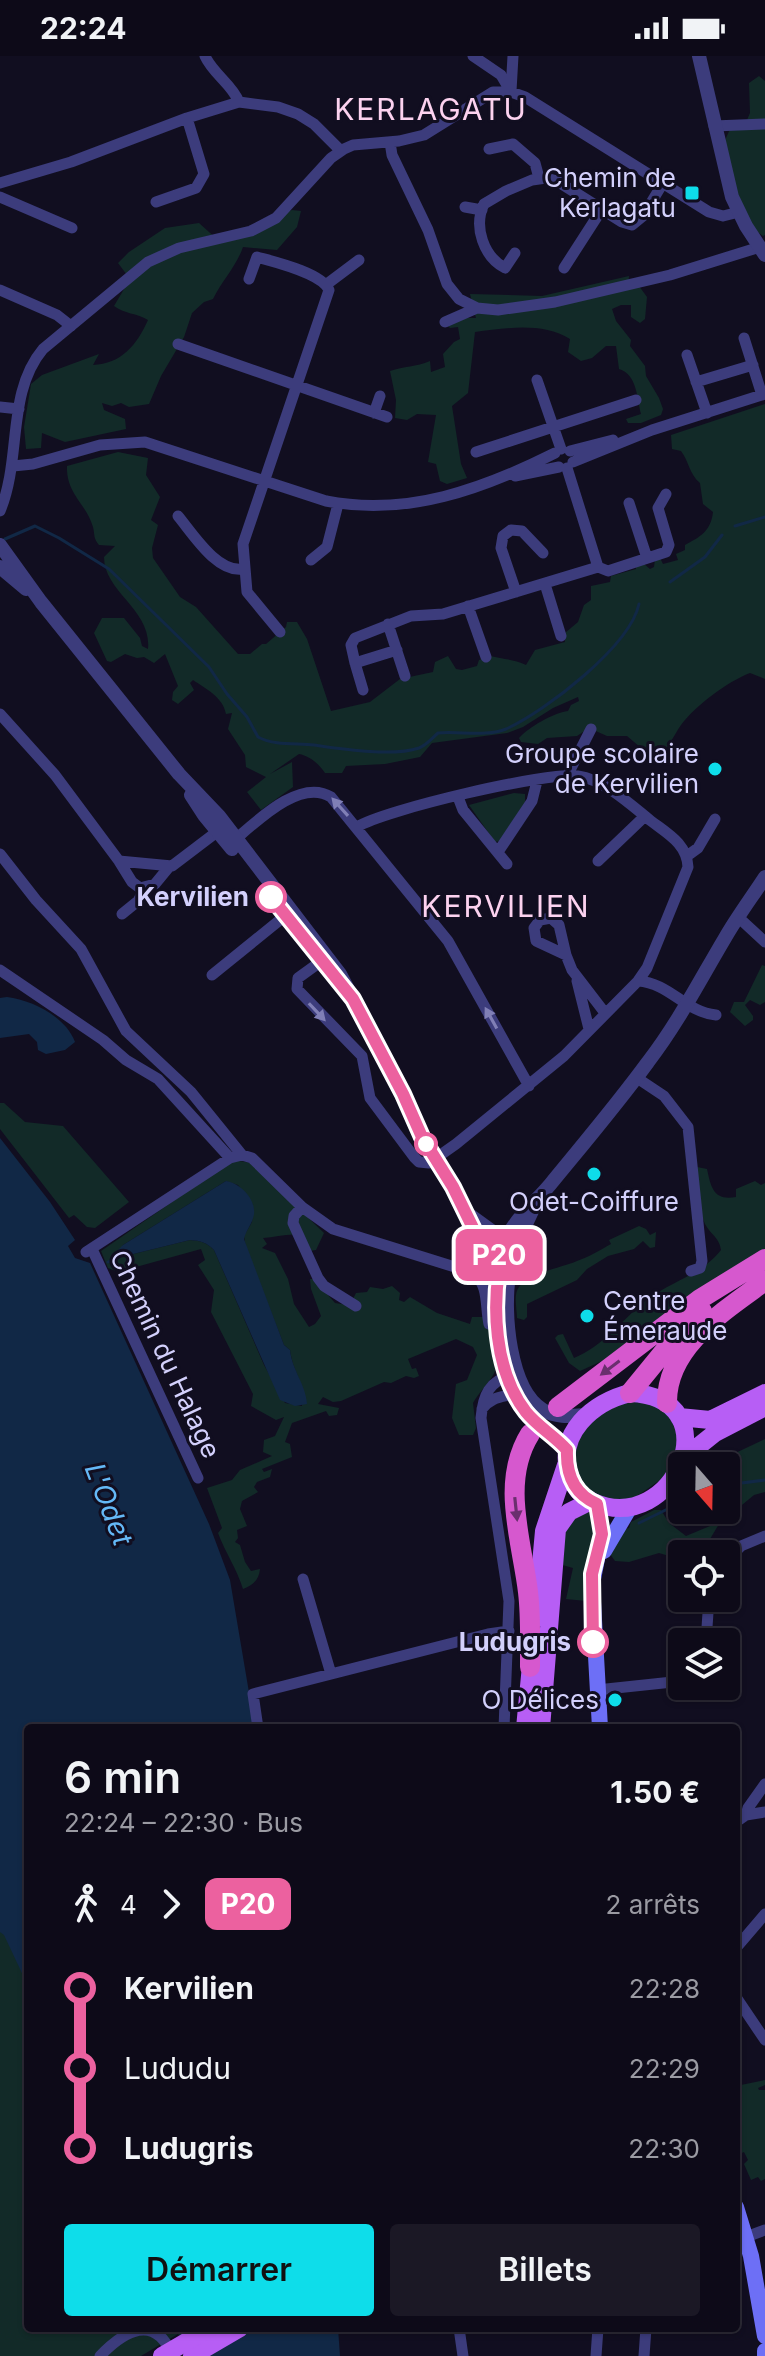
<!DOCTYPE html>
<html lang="fr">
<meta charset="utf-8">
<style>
body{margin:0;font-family:Inter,sans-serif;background:#1b1825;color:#f1f3f6;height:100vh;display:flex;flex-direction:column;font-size:30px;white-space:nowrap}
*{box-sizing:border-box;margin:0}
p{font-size:26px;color:#9a9aa2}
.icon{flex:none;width:44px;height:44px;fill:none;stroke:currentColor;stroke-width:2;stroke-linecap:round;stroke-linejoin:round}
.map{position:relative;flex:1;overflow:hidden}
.details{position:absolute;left:24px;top:1668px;width:716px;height:608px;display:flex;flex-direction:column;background:#0d0a18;border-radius:8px;box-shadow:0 2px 6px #0004,0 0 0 2px #2d2b37}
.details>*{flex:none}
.badge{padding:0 16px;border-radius:12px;font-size:28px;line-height:52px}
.needle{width:52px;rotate:160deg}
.controls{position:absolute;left:668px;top:1396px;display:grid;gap:16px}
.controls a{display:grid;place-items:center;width:72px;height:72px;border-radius:8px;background:#0d0a18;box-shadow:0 2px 6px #0004,0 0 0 2px #2d2b37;font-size:40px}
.map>.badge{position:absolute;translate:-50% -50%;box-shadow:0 0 0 4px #fff}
.legs{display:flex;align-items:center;gap:12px;height:88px;padding:0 40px;font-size:26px}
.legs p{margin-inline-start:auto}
.head{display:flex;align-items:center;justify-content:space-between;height:136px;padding:0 40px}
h1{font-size:44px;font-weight:600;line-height:60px}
.action{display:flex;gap:16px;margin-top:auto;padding:16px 40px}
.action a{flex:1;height:92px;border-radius:8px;background:#0eddea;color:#111;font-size:32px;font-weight:600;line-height:92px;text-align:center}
.action a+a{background:#1b1825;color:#f1f3f6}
ul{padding:0 40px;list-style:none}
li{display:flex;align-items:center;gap:28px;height:80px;font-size:30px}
li i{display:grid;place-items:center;width:12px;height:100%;margin:0 10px;background:currentColor}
li i::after{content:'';width:20px;height:20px;margin:-10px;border:6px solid;border-radius:50%;background:#0d0a18}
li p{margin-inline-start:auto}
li:first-child i{background:linear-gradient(#0000 50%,currentColor 0)}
li:last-child i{background:linear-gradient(currentColor 50%,#0000 0)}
.status{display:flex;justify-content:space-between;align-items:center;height:56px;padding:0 40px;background:#0d0a18;direction:ltr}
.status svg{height:22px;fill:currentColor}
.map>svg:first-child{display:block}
</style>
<div class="status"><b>22:24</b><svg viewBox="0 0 49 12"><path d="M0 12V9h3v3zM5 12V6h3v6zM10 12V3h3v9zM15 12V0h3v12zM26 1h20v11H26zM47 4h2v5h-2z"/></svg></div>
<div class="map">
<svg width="765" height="2300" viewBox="0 0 765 2300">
<rect width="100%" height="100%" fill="#110e20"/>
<path fill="#122a28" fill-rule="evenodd" d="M759,20L765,25V179L763,180C741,167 730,114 722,91L730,73L747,64L750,57L749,27Z
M292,154L301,155L297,171L277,194L243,191C236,211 223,223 213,243L204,246L192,257L184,281L161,320L149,348L129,351L121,347L112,350L102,347L104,354L125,363L126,373L65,386L42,377L41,392L26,393L24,371L31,328L42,319L99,298L93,309C121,308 137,289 148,264C137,257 124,258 114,250L130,223L118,207L129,196L165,172L199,167L219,185Z
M629,220L628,232L639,230L647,241L645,263L640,267L631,261V249H621L612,253L616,265L631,284L630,290L645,310L646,320L659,342L663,353L661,359L641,367H628L626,363L641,358C637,342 637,318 619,313L616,290H606L592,302L581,305L568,296L570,283C543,266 506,272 475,276L468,337L452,350L461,408L467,422L447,428L440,425L436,408L428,406L436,359L417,358L407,364L395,362L396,344L390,315C404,310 416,311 430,305L431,316L445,311L443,298L454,286L460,283L458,271L450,272L447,269L462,262H476L470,238L542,240Z
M765,348V623L750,617C727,626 696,649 681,669C672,682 668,695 654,703L627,680H607L589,672L577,680L547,682L538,688L521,686L519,682C529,671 553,657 568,655L571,649L579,645L578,641L553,652L523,671L507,677L432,687L420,701L385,708L346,710L342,717H325C319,708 310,700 299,698L270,718L292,706L293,731L261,754L247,736L266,721L246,711L245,699L228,673L232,657L226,658C223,641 206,633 193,624L190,627L194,634L178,648L172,644L173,636L178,630L165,598L154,607L144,601L137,602L125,598L111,606L107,605L94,577L102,562H124L140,582L142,590L148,593C152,554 104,536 104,501L115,490L99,489C93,482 95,479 93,471C86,447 66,438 67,410L118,396L148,402L146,419L160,441L151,464L158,469L152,492L153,502L180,541L196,551L238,598H250L262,588H266L286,571L287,566H297L307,583L331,655L370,646L400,623L433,616L435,606L448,600L456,613L462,614L477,610L479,604L490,600C502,603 513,603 526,609L535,594L565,586V577L578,566L584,549L591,544V530L610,526L611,520L636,513V510L644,508L650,513L654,511L655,504L660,502L663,508L678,504L676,498L685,494V489C700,481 711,475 713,456L703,448L700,427C689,418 689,405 681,395L672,393L671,379Z
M514,737L525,738V746L500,785L495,786L469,749Z
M762,909L765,910V946L760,949L750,944L745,949L753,960V964L745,970L730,956L734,946H744Z
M0,1047H4L25,1066L63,1070L129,1146L95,1172L87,1171L74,1159L69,1162L0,1073Z
M233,1104L252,1107L324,1177L316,1194L310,1195L302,1179C288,1177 276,1181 263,1182L267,1188L262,1192L275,1197L288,1223L294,1248L309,1271L315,1268L321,1260L311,1233L310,1223H314L335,1247L354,1250L353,1243L356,1237L367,1236L370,1231L383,1233L392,1230L400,1237L399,1244L404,1246L410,1241L437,1257L470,1268L472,1261H483C491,1274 501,1298 496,1313C492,1324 479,1336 473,1347L476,1372L473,1379H459L452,1362L456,1328L467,1324L477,1299L473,1291L456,1283L408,1303L412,1313L416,1312L419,1320L414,1322L406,1320L391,1327L384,1326L341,1345L333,1346L323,1341L318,1348L339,1352L337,1359L329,1360L326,1355L292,1367L285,1386L290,1388L292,1401L262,1413L264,1416L272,1413L270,1421L257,1426L254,1431L258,1436L242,1445L240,1453L247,1470L237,1474L238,1482L235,1486L240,1489L245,1506L251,1515L260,1513C259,1524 253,1529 243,1533C237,1513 225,1496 218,1477L222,1472L207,1432L232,1424L240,1414L272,1400L263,1396L264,1384L275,1380L284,1361L276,1364L251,1350L253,1338L211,1256L214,1234L198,1209L205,1204L201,1193L118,1216L108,1212L101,1195ZM226,1125L238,1129L253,1149L252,1166L244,1180L246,1192L284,1289L290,1294C293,1318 306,1326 302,1350L285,1347L264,1309L214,1194C206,1186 201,1185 190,1184L117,1202L123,1189Z
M697,1111L707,1113C711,1132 714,1145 736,1141V1133L755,1125L761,1129L765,1127V1193L613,1300L580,1315L569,1307L555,1282L558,1279L563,1278L574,1302C604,1290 622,1263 648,1243C672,1225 701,1219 721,1194C719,1181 711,1179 705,1168C697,1151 699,1129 697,1111Z
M639,1170L646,1173L650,1179L656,1176L655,1191L650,1192L643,1185L634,1193L608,1200L587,1213L577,1224L527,1248V1261L524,1264L517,1262C517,1253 513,1239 519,1231C531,1216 561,1212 577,1205C589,1201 600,1194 611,1188L609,1184Z
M0,1327L28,1672V2272H247L187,2300L178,2278L141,2300H0Z
M647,1344L671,1361L680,1390L666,1420L634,1442L613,1445L587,1434L575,1418V1385L580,1376L615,1347Z
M765,1383V1436L754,1439L719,1468L710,1483L681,1498L669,1500L659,1497L629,1506L615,1505L610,1498L625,1473L629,1472L631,1466L654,1454H661L669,1467L686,1480L710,1470L680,1465L675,1448L682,1442V1454H726V1410L709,1409L718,1399L727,1401Z
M586,1456L592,1457L596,1463L586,1545L566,1543L573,1512L559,1508L566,1468Z
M765,2024V2029L758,2032L759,2034H765V2123L761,2125L758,2121L751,2124L744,2108L748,2104L744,2096L737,2099L736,2097V2030Z"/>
<path fill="#112846" d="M7,941C32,944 66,961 75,986L65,994L46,998L38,994L37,986L29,978L0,982V942Z
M0,1082L50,1146L75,1184L68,1190L75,1202L90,1207L209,1468L230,1524L255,1672H28V1930L4,1879L0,1876Z
M226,1125C240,1127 256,1143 254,1158C253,1167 246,1174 244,1183L284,1289L290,1294C292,1314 306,1329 307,1348L295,1350L280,1344L214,1194C206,1186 201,1185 190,1184L117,1202L118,1194L123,1189Z
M172,2272H338L340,2300H190L179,2277Z"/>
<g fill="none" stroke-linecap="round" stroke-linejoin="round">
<path stroke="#112846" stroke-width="3" d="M735,470L765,461
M5,483L35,470L59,482L109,513L209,611L227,638L247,661L258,681C275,690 296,687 314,689C342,693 392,701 419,692C427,689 432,682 438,677C459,675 487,681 506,673C546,655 630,590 639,548
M670,526L705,501L722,479
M108,1206L117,1202
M726,1429L765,1424
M639,1467L682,1446"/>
<path stroke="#3c3c7c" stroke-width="11" d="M205,0C213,18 232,28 239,46
M473,0L501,19L511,36
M511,35L513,0
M714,70L765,68
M390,86L392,99L428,174L447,228L459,243L477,252L498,254L555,246L670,219L760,191
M489,93L513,88L535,107L539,122
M0,127L71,106L187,62L239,46L278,51L298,58L314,68L341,95
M0,141L72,172
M156,146L196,132L204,118L187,62
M465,151L482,154
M515,197L505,212C484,201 473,171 484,148L506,135L532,124L546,122L557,125L622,166L632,169L643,160L663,127
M564,212L602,153
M249,223L257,201C275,206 322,217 329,234L243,488L247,536L280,576
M327,228L359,204
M0,234L57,259L71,270
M445,266L477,252
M744,282L762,339
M178,288L387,361
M687,299L707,357
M537,324L561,393
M696,326L753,309
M0,351L19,353
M374,357L380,340
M570,395L613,384
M476,396L636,344
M573,406L652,374L765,338
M13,410L33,408L100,389L145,386L326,445C407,461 483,433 555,397
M567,412L598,511
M515,420L559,411
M629,447L647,502
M0,455C22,403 6,337 43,293L148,206L179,192L251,175L276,162L331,102L344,93L353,89L399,85L424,79L493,36H511L525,41L709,156L723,160L739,156
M178,460C193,478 217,517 243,513
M311,504L327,491L338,448
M545,528L561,580
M516,536L501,492L503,480L511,474L522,475L543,497
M468,550L486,601
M388,568L405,620
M397,594L355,607L351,589L355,582L411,560L443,558L598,511L608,515L666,496L669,489L658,452L666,438
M355,607L363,634
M0,658L55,719L119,805L172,810L222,772
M567,720L591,673
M458,741L463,754L507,808
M230,788C254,768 299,721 331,741L448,885L529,1030
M498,796L532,745L537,725
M0,798L36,844L81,893L126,975L191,1036L242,1099
M687,800L698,792L715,763
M119,805L132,826L140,832L155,828L169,811
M598,805L645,760
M122,858L138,845L145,832
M738,861L765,886
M566,899L536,885L534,872L540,864L551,862L559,869L566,899L572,914L605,957
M327,901L298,922L297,933L362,1000L370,1042L414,1101L419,1106L429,1107L456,1088L564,1000L638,925L647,912L688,811C687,788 668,778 651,765C631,749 605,724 578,720C549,715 383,754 357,771
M0,914L103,984L126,1004L158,1023L230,1102
M212,919L291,855
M577,925L589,973
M638,925C670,927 685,956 716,959
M637,1022L664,1040L688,1071L702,1205L700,1212L691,1215
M302,1151L294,1160L293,1167L318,1222L324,1230L356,1250
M92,1193L198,1422
M86,1196L230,1102L242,1099L252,1102L302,1151L333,1173L474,1217C489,1230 485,1250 489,1268L500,1273
M482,1353C493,1338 507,1342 522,1335
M726,1505L741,1490L765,1480
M303,1523L331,1618
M706,1586L709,1542
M597,1634L682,1625
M258,1672L253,1638L488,1578L509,1575
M504,1672L509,1545L481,1362C483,1339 489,1325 512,1319
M746,1759L748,1752L765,1728
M736,1766L746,1759L765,1756
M736,1892L765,1858
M736,1941L765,1984
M746,2181L765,2174
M459,2272L463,2300
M100,2300C124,2275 155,2257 172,2299
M596,2300L598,2272
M644,2300L646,2272"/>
<path stroke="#3c3c7c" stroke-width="14" d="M699,0L732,141L746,170L765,199
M0,489L41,546L179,718L219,760L340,918L403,1038L422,1081L453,1131
M0,511L26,533
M191,739L204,759L232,793
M449,1123C462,1152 477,1192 509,1202
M532,1155C522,1175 513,1198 509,1220C503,1255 509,1334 543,1354C557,1362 571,1360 586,1359
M468,1158L497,1179L514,1187
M567,1394C551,1375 529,1364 517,1342C493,1301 488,1219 510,1176C520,1157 540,1142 553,1125C585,1086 618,1047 648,1006C678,967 700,924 725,882C737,861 752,841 765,821"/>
<path stroke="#6d6ff6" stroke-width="16" d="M597,1448L602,1478L592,1528L600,1672
M604,1495L630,1451
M736,2151L751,2200L765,2280
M765,2295V2299"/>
<path stroke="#b75ef5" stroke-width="18" d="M630,1337C733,1341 675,1482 593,1446C582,1441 574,1431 570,1420C555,1378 593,1346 630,1337Z
M679,1361L710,1364L765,1337
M685,1401L715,1377L765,1351
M536,1562L544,1475L566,1409
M525,1672L532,1599
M541,1672L557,1473L569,1456L591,1445
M192,2300L240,2272"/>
<path stroke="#d658ce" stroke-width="20" d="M630,1337L675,1282L702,1255
M667,1347C666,1291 724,1255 765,1225
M558,1351L700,1243L765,1203
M530,1611C530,1586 531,1561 528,1536C522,1485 500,1426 530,1378"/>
<path stroke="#b75ef5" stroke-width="18" d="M162,2300L210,2272"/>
</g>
<defs><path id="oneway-solid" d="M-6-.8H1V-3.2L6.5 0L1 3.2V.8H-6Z" transform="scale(2)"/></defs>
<g fill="#807fb6">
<use href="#oneway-solid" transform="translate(340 751) rotate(-132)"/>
<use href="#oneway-solid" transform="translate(317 956) rotate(47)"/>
<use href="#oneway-solid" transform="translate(491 962) rotate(-119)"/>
</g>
<g fill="#6a2f6e">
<use href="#oneway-solid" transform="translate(610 1312) rotate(143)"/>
<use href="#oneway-solid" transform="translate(516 1453) rotate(84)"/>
</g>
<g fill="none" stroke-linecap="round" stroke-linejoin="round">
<defs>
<path id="line-1" d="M271,841L353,943L403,1038L422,1081L453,1131L475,1176L492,1194L502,1199C491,1248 494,1315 526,1356C538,1371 555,1380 567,1394C566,1418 574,1438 597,1448L602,1478L592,1518L593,1586"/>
</defs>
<use href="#line-1" stroke="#fff" stroke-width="18"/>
<use href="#line-1" stroke="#ec619f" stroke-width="12"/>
</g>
<g fill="#0eddea" stroke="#110e20" stroke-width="3">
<rect x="684" y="129" width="16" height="16" rx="4"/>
<circle cx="715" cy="713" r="8"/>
<circle cx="594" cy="1118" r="8"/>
<circle cx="587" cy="1260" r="8"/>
<circle cx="615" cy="1644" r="8"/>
</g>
<g fill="#fff" stroke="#ec619f" stroke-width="4">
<circle cx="271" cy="841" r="14"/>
<circle cx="426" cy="1088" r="10"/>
<circle cx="593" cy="1586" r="14"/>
</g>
<g text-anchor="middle" stroke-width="6" stroke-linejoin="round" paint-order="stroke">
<g font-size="26" fill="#d3d0fc" stroke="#110e20" text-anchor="end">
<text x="676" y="131">Chemin de<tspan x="676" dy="30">Kerlagatu</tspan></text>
<text x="699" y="707">Groupe scolaire<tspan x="699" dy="30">de Kervilien</tspan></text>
<text x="594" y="1155" text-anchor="middle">Odet-Coiffure</text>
<text x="603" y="1254" text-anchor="start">Centre<tspan x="603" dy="30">Émeraude</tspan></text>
<text x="599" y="1653">O Délices</text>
</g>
<g font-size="26" font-weight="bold" fill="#d3d0fc" stroke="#110e20" text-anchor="end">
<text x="249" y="850">Kervilien</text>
<text x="571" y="1595">Ludugris</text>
</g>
<g font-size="26" fill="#d3d0fc" stroke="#110e20">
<text transform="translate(165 1298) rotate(65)" y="9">Chemin du Halage</text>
</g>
<g font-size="28" font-style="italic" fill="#64b8f6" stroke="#110e20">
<text transform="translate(109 1448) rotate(69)" y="10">L'Odet</text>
</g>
<g font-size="30" letter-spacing="2" fill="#fcd2ef" stroke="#110e20">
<text x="431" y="64">KERLAGATU</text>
<text x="506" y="861">KERVILIEN</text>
</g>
</g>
</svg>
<div class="controls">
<a><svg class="needle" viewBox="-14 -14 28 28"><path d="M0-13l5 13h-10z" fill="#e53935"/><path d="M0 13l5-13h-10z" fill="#9a9aa2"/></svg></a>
<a><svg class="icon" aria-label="locate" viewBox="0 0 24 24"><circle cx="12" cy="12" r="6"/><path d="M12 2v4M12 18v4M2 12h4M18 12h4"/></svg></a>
<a><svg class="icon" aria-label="layers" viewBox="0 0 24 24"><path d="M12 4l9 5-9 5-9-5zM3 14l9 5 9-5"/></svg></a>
</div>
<b class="badge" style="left:499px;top:1199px;background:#ec619f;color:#fff">P20</b>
<section class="details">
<div class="head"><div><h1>6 min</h1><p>22:24 – 22:30 · Bus</p></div><b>1.50 €</b></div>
<div class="legs"><svg class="icon" aria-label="walk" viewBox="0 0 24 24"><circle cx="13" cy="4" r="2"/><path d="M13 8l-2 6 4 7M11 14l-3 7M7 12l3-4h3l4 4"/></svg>4<svg class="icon" aria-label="forward" viewBox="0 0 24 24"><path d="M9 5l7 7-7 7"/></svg><b class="badge" style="background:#ec619f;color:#fff">P20</b><p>2 arrêts</p></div>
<ul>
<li><i style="color:#ec619f"></i><b>Kervilien</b><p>22:28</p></li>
<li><i style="color:#ec619f"></i><span>Lududu</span><p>22:29</p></li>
<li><i style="color:#ec619f"></i><b>Ludugris</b><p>22:30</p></li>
</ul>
<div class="action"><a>Démarrer</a><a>Billets</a></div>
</section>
</div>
